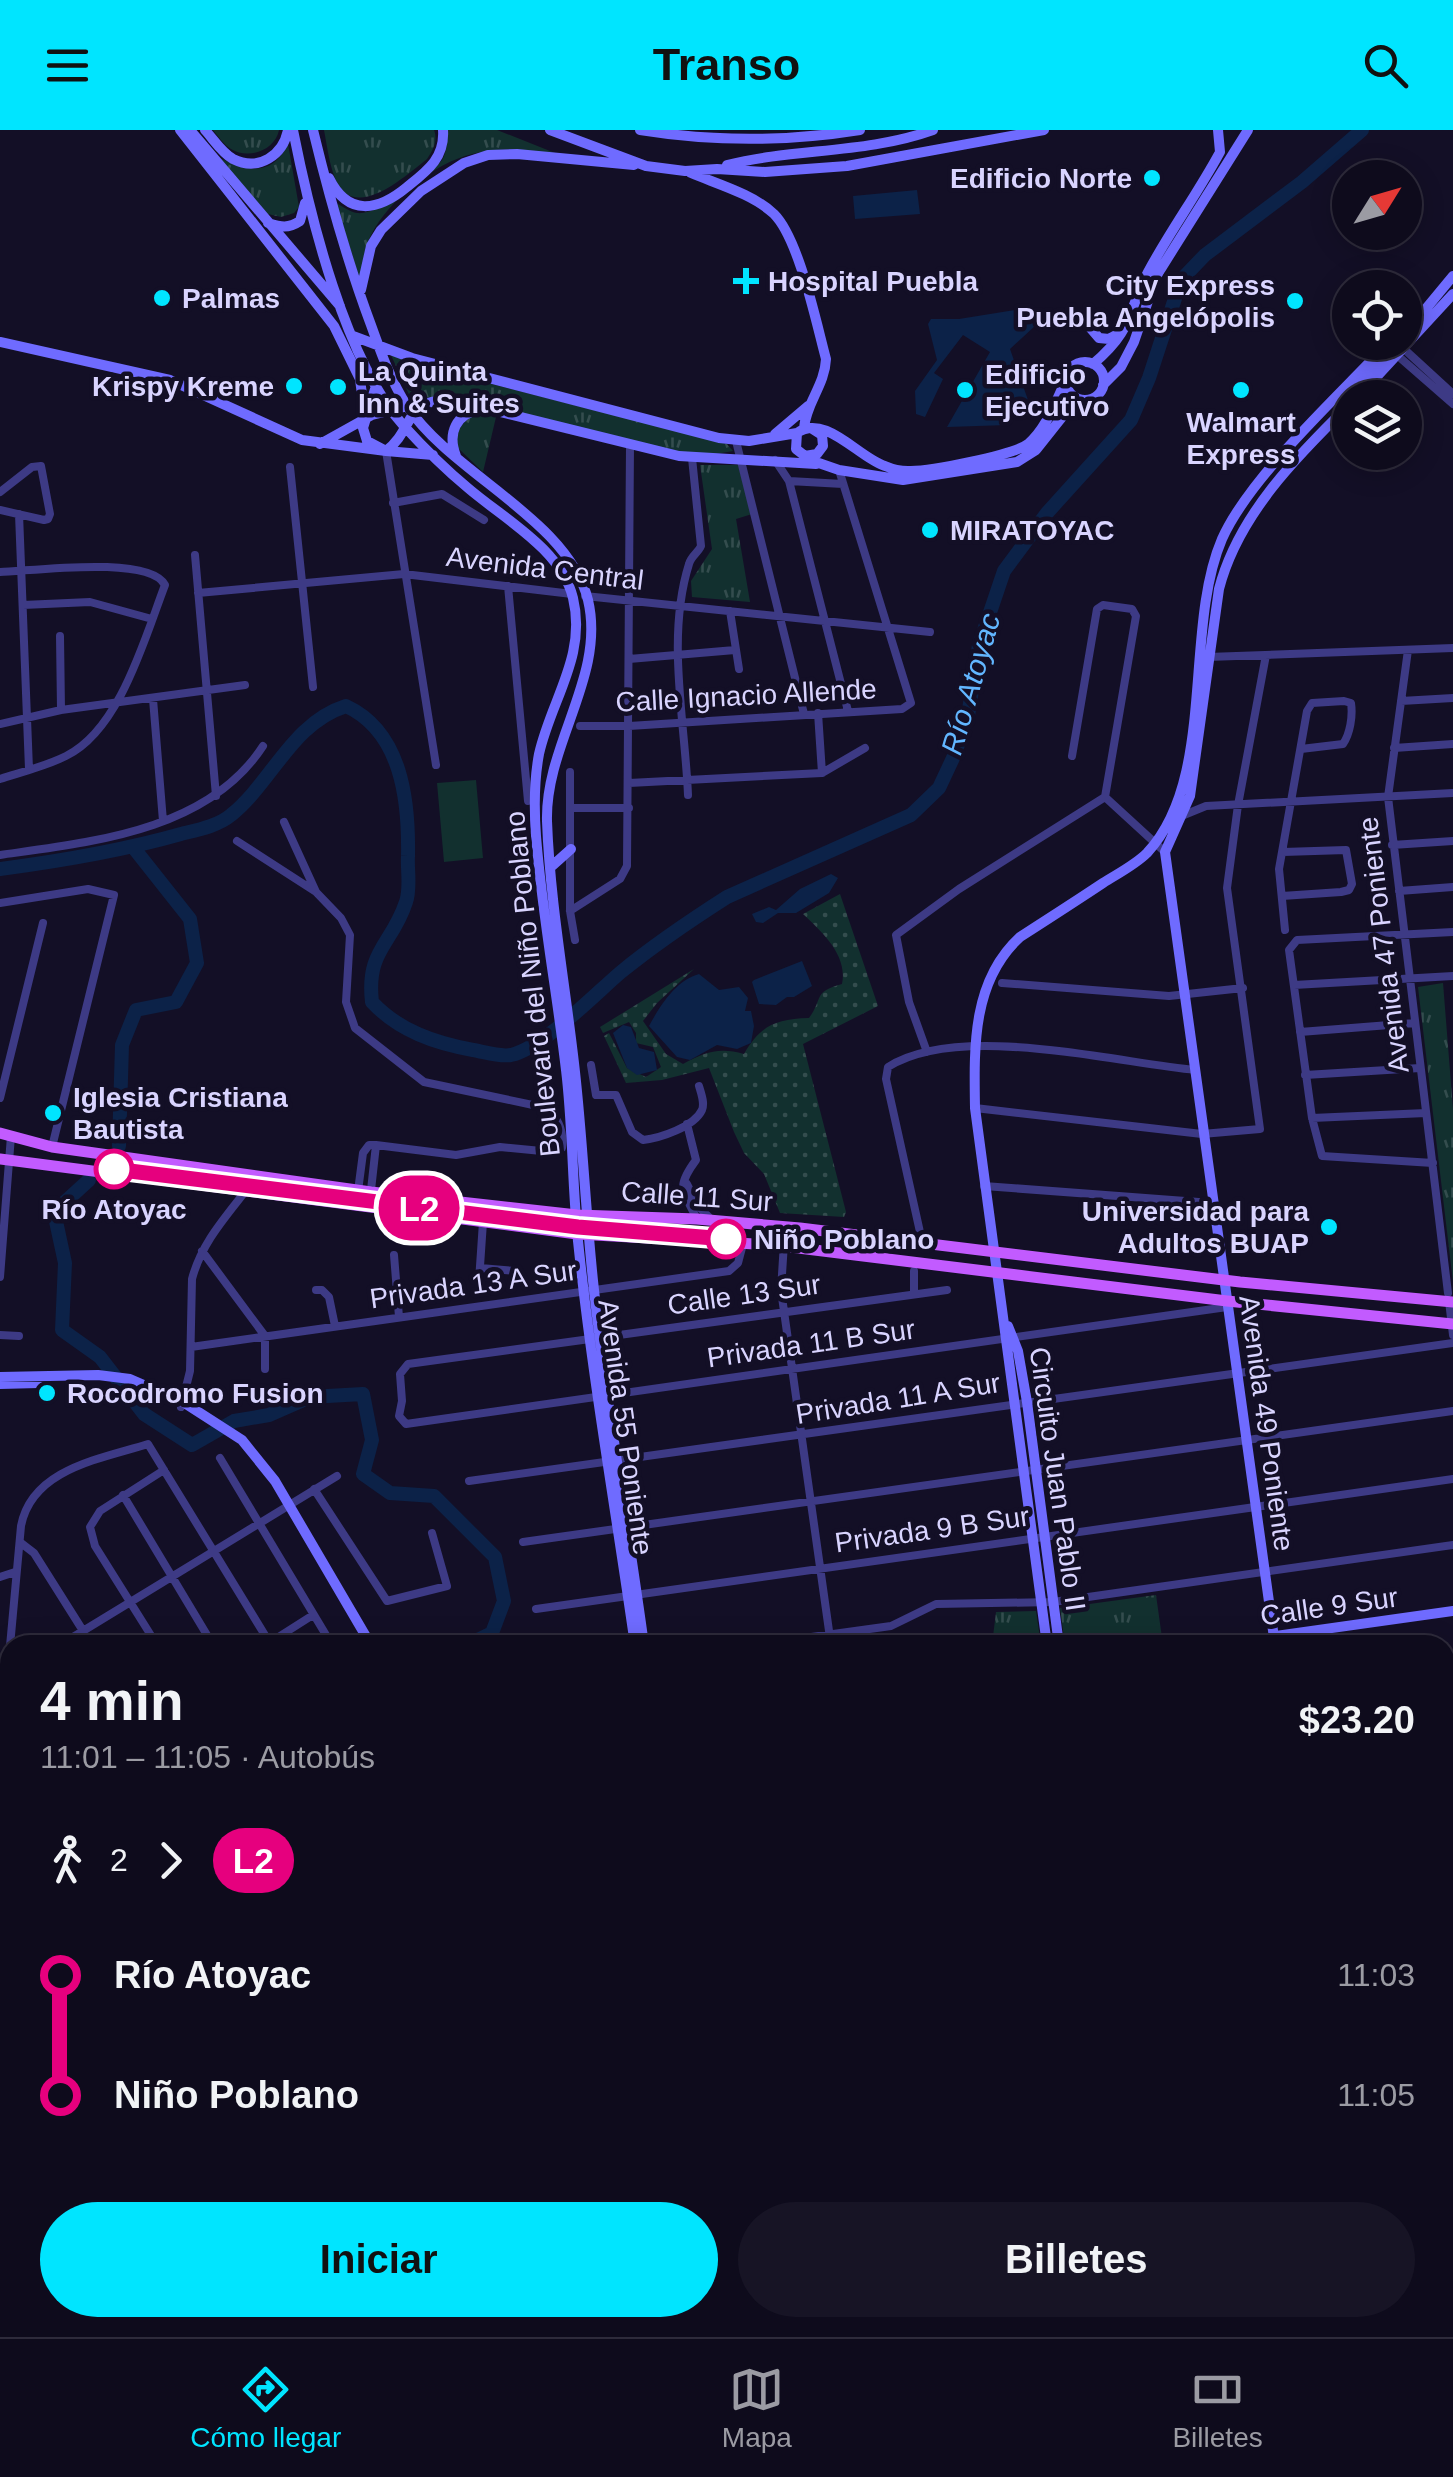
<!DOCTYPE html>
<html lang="es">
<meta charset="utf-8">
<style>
body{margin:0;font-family:Arial,sans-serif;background:#171425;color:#f1f3f6;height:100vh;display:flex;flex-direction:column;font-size:38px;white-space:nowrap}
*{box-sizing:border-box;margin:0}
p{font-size:32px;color:#9b9ba3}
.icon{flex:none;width:55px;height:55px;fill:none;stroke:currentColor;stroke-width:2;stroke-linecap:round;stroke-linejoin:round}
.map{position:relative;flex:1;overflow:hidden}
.side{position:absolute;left:0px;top:1505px;width:1455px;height:702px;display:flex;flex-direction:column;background:#0e0b1c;border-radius:30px 30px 0 0;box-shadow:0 5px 25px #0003,0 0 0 2px #2e2b3b}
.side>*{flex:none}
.badge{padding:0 20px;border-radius:32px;font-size:35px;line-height:65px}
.needle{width:65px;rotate:53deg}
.controls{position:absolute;left:1332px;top:30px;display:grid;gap:20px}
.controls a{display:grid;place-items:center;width:90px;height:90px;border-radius:50%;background:#0e0b1c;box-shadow:0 5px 25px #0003,0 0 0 2px #2e2b3b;font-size:50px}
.map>.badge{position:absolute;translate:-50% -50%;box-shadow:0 0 0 5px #fff}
.legs{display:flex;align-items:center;gap:15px;height:110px;padding:0 40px;font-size:32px}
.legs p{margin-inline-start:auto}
.headline{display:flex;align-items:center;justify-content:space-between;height:170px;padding:0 40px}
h1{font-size:55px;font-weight:700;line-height:75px}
.cta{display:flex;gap:20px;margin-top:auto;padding:20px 40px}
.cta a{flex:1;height:115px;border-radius:60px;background:#00e5ff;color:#111;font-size:40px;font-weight:700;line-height:115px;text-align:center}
.cta a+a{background:#171425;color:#f1f3f6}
ul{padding:0 40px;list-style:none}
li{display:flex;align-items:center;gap:35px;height:120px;font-size:38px}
li i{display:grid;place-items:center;width:15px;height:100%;margin:0 12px;background:currentColor}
li i::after{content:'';width:25px;height:25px;margin:-12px;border:8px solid;border-radius:50%;background:#0e0b1c}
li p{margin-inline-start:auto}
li:first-child i{background:linear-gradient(#0000 50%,currentColor 0)}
li:last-child i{background:linear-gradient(currentColor 50%,#0000 0)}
header{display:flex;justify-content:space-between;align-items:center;height:130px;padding:0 40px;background:#00e5ff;color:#111;font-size:45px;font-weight:700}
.tab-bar{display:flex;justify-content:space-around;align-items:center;height:140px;border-top:2px solid #2e2b3b;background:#0e0b1c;font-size:28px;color:#9b9ba3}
.tab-bar a{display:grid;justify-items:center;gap:5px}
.tab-bar .active{color:#00e5ff}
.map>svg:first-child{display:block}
</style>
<header><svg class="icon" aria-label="menu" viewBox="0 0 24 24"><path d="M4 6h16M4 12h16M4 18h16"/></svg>Transo<svg class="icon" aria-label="search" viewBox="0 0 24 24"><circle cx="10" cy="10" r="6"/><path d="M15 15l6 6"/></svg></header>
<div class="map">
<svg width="1453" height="2207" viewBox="0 0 1453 2207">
<defs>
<pattern id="grass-tufts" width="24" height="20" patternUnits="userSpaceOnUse" patternTransform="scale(2.5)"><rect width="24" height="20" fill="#12302f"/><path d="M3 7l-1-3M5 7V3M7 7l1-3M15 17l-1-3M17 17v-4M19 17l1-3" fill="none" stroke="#344d4e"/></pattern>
<pattern id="garden-dots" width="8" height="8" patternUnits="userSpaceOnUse" patternTransform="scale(2.5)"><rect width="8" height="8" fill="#12302f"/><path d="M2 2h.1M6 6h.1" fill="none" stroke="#344d4e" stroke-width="1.8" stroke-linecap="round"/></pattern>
</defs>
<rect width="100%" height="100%" fill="#130f26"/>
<path fill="url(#grass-tufts)" d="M213,0H279C275,20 249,30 231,19C224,15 218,6 213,0Z
M324,0H434C438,11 433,20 427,29C404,47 353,94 335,48C329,33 327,15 324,0Z
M446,0H497L565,27C535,20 503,16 472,24C434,33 389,70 371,105C364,118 362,136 360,150L336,73C342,76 350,82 357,83C378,86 430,47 442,30C447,22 448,9 446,0Z
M288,14L299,77L294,83L281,87L268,84L214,25C242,40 271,50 288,14Z
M390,223L432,239L727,314L733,321L710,325L674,322L447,264L412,271Z
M483,284L496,287L483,342L457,317L455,302L472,285Z
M700,335H738L752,384L736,389L750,472L692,467L691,451L712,419Z
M1443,853L1453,979V1152L1418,857Z
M1156,1465L1163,1515H1065L1060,1478Z
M1036,1481L1041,1515H992L996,1482Z"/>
<path fill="url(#garden-dots)" d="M840,764L878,876L803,914L846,1082L844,1087L780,1083L764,1044L744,1023L734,1002L709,938L662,950L626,953L604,906L609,903L627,938L646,947L661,937L653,917L636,913V903L629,892L603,903L600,897L694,839L657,873L643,891L666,924L683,934C705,922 719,917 744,924C761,895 776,889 809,888C824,868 812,862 842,854C848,825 822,802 803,784Z"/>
<path fill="#12302f" d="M476,650L483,728L444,732L437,653Z"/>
<path fill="#0c2248" d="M917,60L920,84L855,89L853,66Z
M1028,178L1036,195L1010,219L1028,270L1008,295L947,297L990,222L963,205L934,243L943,249L925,287L916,284L915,261L937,230L928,194L931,189H959Z
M831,744L838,748L829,763L796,783H778L763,793L756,792L752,784L769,777L776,780L800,759Z
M802,831L812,856L794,867H787L776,875L759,874L752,852L754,850Z
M699,844L719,860L739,857L748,868L745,881H751L754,896L751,913L737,919L717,915L690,930L677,927L649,896C660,876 676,850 699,844Z
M623,895L631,897L639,918L654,922L657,940L637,945L627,938L613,903Z"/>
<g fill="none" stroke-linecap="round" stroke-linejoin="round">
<path stroke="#0c2248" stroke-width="14" d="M0,739C61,731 121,721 181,704C197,700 218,696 231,685C272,652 292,593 346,576C402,602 409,671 408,726C407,740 411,758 406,772C392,815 366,820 372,872C399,901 435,913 473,920C485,922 499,927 511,925C543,918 595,864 621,842C654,815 691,790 727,767L911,685L939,658L954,626L968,586L979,515L1004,441L1047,383L1131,290L1149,248L1181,150L1205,125L1302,52L1362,0
M119,1016L122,915L136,880L176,872L197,833L190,789L133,717
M89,1050L54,1082L65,1133L62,1200L100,1227L144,1284L192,1315L234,1291L269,1285L310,1267L363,1264L372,1310L363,1344L390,1363L434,1366L495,1427L504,1471L492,1503L467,1515"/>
<path stroke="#3d3a85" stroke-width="8" d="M1404,219L1453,264
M1398,226L1453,274
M736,311L804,584
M386,321L436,635
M775,330L789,351L848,581
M290,337L313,557
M789,351L843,354
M0,362L32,337L41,336L50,384L48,389L44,390L0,380
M393,373L442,364L484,390
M19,384L29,639
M195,425L216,666
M0,442C32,441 149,425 165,455C145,507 120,600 66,626C46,636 22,642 0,649
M508,456L528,671
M198,463L404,444L572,464
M585,466L930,502
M23,475L90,472L152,489
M730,481L739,539
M60,506L61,580
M1408,520L1388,667L1448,1163
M1208,527L1453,518
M629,529L735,520
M153,569L163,691
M1401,571L1453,568
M818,583L822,643
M0,594L61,580L245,555
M580,596H629L902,579L911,573L839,340
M1394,618L1453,614
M570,642V781L575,810
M629,653L822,643L865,618
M688,665C685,591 666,507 689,434C691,426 698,423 701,416L692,328
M1105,667L1165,722
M570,678H629
M1184,685L1206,676L1453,663
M284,692L316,762L341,788L350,805L346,872L355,898L424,952L547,978C558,988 564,1002 562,1018L552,1022L500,1017L456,1025L376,1015
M237,711L316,762
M1392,715L1453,711
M0,725C92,712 208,701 263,616
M1399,761L1453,757
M1282,766L1341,762L1349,760L1352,754L1346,720L1283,722
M0,773L88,759L114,765L52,1017
M570,781L620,749L627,736L630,316
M1285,800L1279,739L1307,581L1312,573L1344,571L1351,573C1353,586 1350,604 1343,614L1301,619
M1002,853L1169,866L1243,858
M1294,855L1453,846
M1300,902L1415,893
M927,922L909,872L896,805L959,759L1105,667L1136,486L1132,479L1103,475L1097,479L1072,626
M591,935L596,965H616L632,1002L643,1010C660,1008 694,997 702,980C705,973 701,963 699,956
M1305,945L1420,938
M0,968L43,793
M975,978L1202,1004L1260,999L1227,758L1238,675L1266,525
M1312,988L1426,983
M687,994L696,1030C676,1057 682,1059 697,1089
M1433,1033L1322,1026L1312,988L1289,820L1297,810L1453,802
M687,1054L698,1076L713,1091
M984,1056L1212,1073
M358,1061L363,1023L369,1015H376
M369,1078L376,1015
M785,1097L781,1160L831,1515
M922,1111L886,949L888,937C958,892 1113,932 1195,940
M202,1121L265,1206V1239
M394,1125L399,1187
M480,1138L515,1141
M914,1141V1164
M0,1147L11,1006
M479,1151L483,1092
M316,1160H322L329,1167L335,1196
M947,1160L408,1234L400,1244L402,1271L399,1286L406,1294L1227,1177
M1449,1171L1453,1205
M0,1205L19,1206
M191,1217L729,1141L738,1133L743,1114
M181,1277L190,1241L192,1149C201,1115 222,1091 244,1063
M220,1328L332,1515
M469,1351L1453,1213
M314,1359L387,1471L447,1456L432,1403
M123,1365L213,1515
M523,1412L1453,1281
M21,1413L34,1423L92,1515
M0,1447L15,1442
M536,1479L1453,1349
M269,1513L313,1485
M60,1515L337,1346
M157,1515L95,1416L90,1397L100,1381L164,1340
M754,1515L891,1496L936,1474L1053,1472L1453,1415
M10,1516L21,1396C32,1339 100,1329 148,1314L271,1515
M1445,1551L1453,1550
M0,1594L10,1673
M1445,1613L1453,1612
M1445,1678L1453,1677
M0,1757L10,1752
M1445,1816L1453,1815
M0,1833L10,1832
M1445,1883L1453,1882
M0,1886L10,1885
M0,1943L10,1942
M1445,1953L1453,1952
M0,1956L10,1955
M0,2012L10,2011
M0,2067L10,2066
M1445,2074L1453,2067
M1445,2086L1453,2079
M1445,2108L1453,2118
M163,2198L164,2207
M320,2198L326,2207
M452,2198L458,2207
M519,2198L522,2207
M570,2198L574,2207
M700,2198L704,2207
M1211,2198L1220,2207
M1288,2198L1293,2207
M1365,2198L1372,2207
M1437,2198L1441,2207
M38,2207L101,2198"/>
<path stroke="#6f6bff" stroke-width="10" d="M180,0L334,196L360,249L365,288
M190,0L340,176
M205,0C214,10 222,23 233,29C259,42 283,25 288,0
M293,0C310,86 345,230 403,295C423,317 445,339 468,358C504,389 561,419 573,468C587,526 551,570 539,624C534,651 534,679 536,706C542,784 557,862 566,940C573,997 572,1055 578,1111C592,1246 616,1381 635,1515
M313,0C329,66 347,131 371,195C381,223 391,251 407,276C453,345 568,389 588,470C606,546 545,614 547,691C550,774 566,859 575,942C583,1014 586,1088 594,1160C607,1279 628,1397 644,1515
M550,0L646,36L685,41L717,39L765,42L847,36L1044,0
M640,0C715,12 785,12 860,0
M727,35C794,18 866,24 933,0
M691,43C717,54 753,64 774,84C799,109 816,192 826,229C825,255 806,273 804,298
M329,48C348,87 378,81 407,57C427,41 445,28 443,0
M268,93C281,97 288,99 300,91L305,73
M361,160L371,116L381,100L421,61L464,33L488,25L517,24L634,35
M1081,187L1099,208L1109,209L1120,203
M1405,204L1453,146
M353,206L412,228L719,308L749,311L797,303
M0,212L170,250L302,310L386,321
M1066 251a19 19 0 1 1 38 0a19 19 0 1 1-38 0Z
M1093,234C1134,199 1126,185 1148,142C1170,101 1198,63 1220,22L1218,0
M1103,255L1121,237L1134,212L1157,145L1248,0
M376,256L363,298L367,311L386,321L433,325
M1357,268L1453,164
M1341,274L1398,212
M811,298L822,305L823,316L817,324L805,326L796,319L797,303C825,283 859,328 885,336C892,339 900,341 908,341C928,342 1014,325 1028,314C1047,298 1056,270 1067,248
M775,304L808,276
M320,314L372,285L408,276
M386,321C415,299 403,268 452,270L679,326L816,334
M456,326C447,303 456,284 480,279
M813,331L839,340L903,350L1017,332L1036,320L1063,286L1082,270
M552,736L571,719
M1008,1196L1018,1221L1027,1272L1059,1515
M0,1247L98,1245L130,1249L183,1272L242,1310L275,1351L371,1515
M0,1254L39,1253
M1047,1515L975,978C974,917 972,851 1020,807C1048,789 1076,771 1103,753C1117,744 1135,735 1147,723C1217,648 1183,500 1222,409C1250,346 1340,265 1389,212
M1212,1515L1453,1481
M1275,1515L1165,722L1190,666L1219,459C1238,385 1297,326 1350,274
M1445,1722L1453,1710
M1445,1763L1453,1751
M834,2198L838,2207
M1098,2198L1100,2207
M1115,2207L1121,2198"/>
<path stroke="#c25bff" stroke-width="11" d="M0,1003L52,1017L371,1062L577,1085L697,1089L800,1098L1240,1152L1453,1172
M0,1029L577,1104L774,1115L1227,1171L1453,1194
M1445,1734L1453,1722
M1445,1750L1453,1738
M1445,1969L1453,1978
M1445,2014L1453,2023
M1123,2207L1129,2198
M1141,2207L1148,2198"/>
</g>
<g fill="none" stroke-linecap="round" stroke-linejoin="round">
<defs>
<path id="line-1" d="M114,1039L578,1097L726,1109"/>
</defs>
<use href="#line-1" stroke="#fff" stroke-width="22"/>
<use href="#line-1" stroke="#e6007e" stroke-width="15"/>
</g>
<g fill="#00e5ff" stroke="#130f26" stroke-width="4">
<circle cx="1152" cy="48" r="10"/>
<path d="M741 136h10v10h10v10h-10v10h-10v-10h-10v-10h10z"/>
<circle cx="162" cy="168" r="10"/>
<circle cx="1295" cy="171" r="10"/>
<circle cx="294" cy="256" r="10"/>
<circle cx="338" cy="257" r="10"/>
<circle cx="965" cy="260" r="10"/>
<circle cx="1241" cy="260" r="10"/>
<circle cx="930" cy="400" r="10"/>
<circle cx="53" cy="983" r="10"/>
<circle cx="1329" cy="1097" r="10"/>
<circle cx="47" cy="1263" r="10"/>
</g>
<g fill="#fff" stroke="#e6007e" stroke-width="5">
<circle cx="114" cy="1039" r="18"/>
<circle cx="726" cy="1109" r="18"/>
</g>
<g text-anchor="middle" stroke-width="9" stroke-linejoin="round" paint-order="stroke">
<g font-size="28" font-weight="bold" fill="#d9d4ff" stroke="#130f26" text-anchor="start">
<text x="1132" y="58" text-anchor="end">Edificio Norte</text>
<text x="768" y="161">Hospital Puebla</text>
<text x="1275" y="165" text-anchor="end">City Express<tspan x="1275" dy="32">Puebla Angelópolis</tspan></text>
<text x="182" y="178">Palmas</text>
<text x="358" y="251">La Quinta<tspan x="358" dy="32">Inn &amp; Suites</tspan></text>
<text x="985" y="254">Edificio<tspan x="985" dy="32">Ejecutivo</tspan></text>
<text x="274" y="266" text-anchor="end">Krispy Kreme</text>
<text x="1241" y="302" text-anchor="middle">Walmart<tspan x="1241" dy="32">Express</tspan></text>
<text x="950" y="410">MIRATOYAC</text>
<text x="73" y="977">Iglesia Cristiana<tspan x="73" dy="32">Bautista</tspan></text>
<text x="1309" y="1091" text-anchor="end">Universidad para<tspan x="1309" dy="32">Adultos BUAP</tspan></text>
<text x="67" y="1273">Rocodromo Fusion</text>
</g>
<g font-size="28" fill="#d9d4ff" stroke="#130f26">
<text transform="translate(545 438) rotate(7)" y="10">Avenida Central</text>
<text transform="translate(746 565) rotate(-3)" y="10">Calle Ignacio Allende</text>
<text transform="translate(1383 815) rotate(-97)" y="10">Avenida 47 Poniente</text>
<text transform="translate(532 854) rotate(-96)" y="10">Boulevard del Niño Poblano</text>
<text transform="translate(697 1066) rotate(4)" y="10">Calle 11 Sur</text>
<text transform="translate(473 1154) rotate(-8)" y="10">Privada 13 A Sur</text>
<text transform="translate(744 1164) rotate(-8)" y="10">Calle 13 Sur</text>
<text transform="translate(811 1213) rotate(-8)" y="10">Privada 11 B Sur</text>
<text transform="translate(898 1268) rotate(-9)" y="10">Privada 11 A Sur</text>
<text transform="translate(1267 1293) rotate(82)" y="10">Avenida 49 Poniente</text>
<text transform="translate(626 1297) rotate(82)" y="10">Avenida 55 Poniente</text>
<text transform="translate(1058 1349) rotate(82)" y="10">Circuito Juan Pablo II</text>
<text transform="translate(932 1399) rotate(-8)" y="10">Privada 9 B Sur</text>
<text transform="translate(1329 1476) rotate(-8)" y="10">Calle 9 Sur</text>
</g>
<g font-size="28" font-weight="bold" fill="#d9d4ff" stroke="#130f26">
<text x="114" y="1089">Río Atoyac</text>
<text x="754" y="1119" text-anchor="start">Niño Poblano</text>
</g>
<g font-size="30" font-style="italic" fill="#62b6ff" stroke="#130f26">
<text transform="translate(971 554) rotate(-74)" y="10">Río Atoyac</text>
</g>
</g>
</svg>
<div class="controls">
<a><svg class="needle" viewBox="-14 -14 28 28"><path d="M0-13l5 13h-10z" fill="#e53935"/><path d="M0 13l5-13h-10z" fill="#9b9ba3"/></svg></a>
<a><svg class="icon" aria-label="locate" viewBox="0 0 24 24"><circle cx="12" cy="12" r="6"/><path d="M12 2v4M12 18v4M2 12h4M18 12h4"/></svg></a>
<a><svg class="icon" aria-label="layers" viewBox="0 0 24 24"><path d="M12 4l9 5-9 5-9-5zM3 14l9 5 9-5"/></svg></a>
</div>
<b class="badge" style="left:419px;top:1078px;background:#e6007e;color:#fff">L2</b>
<section class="side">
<div class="headline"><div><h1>4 min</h1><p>11:01 – 11:05 · Autobús</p></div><b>$23.20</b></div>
<div class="legs"><svg class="icon" aria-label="walk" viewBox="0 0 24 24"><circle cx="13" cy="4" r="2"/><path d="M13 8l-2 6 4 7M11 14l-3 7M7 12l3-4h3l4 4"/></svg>2<svg class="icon" aria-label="forward" viewBox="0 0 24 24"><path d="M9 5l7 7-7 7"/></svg><b class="badge" style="background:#e6007e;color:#fff">L2</b></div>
<ul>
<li><i style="color:#e6007e"></i><b>Río Atoyac</b><p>11:03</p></li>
<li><i style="color:#e6007e"></i><b>Niño Poblano</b><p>11:05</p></li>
</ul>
<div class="cta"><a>Iniciar</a><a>Billetes</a></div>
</section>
</div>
<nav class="tab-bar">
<a class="active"><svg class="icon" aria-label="directions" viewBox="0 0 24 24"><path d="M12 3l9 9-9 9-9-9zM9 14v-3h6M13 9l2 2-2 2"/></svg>Cómo llegar</a>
<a><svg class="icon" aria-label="map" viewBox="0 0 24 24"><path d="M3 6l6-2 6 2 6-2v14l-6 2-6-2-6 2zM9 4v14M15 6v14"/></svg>Mapa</a>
<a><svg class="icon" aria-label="tickets" viewBox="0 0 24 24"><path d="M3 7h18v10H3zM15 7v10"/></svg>Billetes</a>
</nav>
